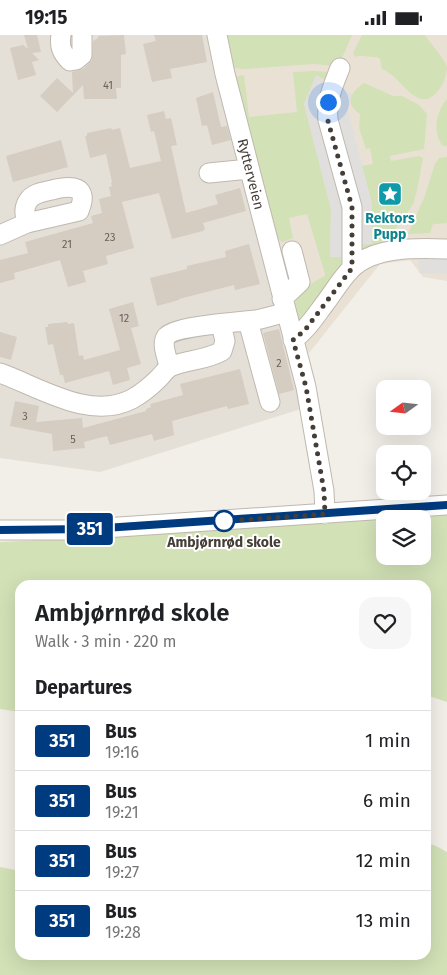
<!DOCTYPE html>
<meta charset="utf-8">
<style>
body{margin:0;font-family:"Fira Sans",sans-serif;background:#f6f6f6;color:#202124;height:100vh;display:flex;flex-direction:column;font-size:19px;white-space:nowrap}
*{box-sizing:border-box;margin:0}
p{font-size:16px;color:#757577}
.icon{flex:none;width:28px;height:28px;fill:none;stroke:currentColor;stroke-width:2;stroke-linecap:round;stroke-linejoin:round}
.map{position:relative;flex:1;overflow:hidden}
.sheet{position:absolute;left:15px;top:545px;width:416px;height:380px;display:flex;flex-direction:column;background:#fff;border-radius:15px;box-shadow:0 5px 20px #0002}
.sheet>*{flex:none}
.badge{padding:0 10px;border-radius:4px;font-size:18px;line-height:32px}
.needle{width:32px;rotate:255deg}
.controls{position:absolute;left:376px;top:345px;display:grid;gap:10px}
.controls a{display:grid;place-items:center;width:55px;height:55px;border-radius:10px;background:#fff;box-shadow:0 5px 20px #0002;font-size:25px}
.you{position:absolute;width:25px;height:25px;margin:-12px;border:4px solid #fff;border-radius:50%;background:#1a73e8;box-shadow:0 0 0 8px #1a73e833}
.map>.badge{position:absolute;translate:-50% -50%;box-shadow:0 0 0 2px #fff}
h2{padding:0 20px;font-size:19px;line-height:45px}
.round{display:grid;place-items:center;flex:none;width:52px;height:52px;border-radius:15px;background:#f6f6f6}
.summary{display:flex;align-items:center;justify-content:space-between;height:85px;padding:0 20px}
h1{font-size:24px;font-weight:600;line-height:38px}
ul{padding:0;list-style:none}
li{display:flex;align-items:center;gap:15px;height:60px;padding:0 20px;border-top:1px solid #e0e0e0}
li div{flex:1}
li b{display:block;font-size:19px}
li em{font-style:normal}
li .badge{min-width:55px;font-weight:700;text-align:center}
.status{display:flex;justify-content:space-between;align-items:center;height:35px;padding:0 25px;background:#fff;direction:ltr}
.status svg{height:14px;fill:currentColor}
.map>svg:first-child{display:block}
</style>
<div class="status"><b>19:15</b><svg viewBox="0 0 49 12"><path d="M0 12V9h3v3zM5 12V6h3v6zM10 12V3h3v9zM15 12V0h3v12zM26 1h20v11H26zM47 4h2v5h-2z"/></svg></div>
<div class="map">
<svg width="447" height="940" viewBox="0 0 447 940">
<rect width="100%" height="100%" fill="#f2eee8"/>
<path fill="#e5e0d7" d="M0,0H214L304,373L100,437L0,423Z"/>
<path fill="#e9e1d4" d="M223,0H447V246L423,242L410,225L380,229L309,318L294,290Z"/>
<path fill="#d2e1b6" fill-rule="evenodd" d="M223,0H352L342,23L338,29L333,31L314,29L244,34L235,33L232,31Z
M362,0H425C430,8 445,24 447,32C447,47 433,70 418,63C404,56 396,39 382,34L380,24L377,22C369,23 362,19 355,22L353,18Z
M316,36L326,37L333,40L304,69L331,174L330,222H344V231L297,291C296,286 294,279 294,274C295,259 312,247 325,241V239L307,179L289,183L293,203L282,207L270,197L235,42L244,40L249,82L297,77L293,37Z
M364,48L393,61H402L419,70L427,79L424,114L390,121L391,126L419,121L423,123L417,155L413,169L406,180L383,210L363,223L356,210L372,208V169L362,131L373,129L370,113L366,114L359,93L360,79C344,68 350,58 364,48Z
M447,64V111H443C432,98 436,76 447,64Z
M447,122V188L433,189L430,198L408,199L424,163L435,129L439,123Z
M447,477V667L426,660V550H20V677L0,674V507L162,499ZM385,484H422V521H385Z
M426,809L434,810L447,817V940H0V832L20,836V920H426Z"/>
<path fill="#e1dfdd" d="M316,40L352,59L348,76L372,169V209L356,210V222H330L331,174L304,69Z
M418,221L447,222V239L419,238Z"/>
<path fill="#d5ccc2" d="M24,0H37L41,17L32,18L39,25L32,27L36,40L18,45L10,13L23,10L28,14Z
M124,0L126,19L121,20V53H116L117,64H84L83,50L57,77L40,61L57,43L73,58L72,37L83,34L92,25L93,6L98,3V1Z
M154,0H202L207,27L170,34L172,43L152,47L143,9L156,6Z
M213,57L221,92L227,91L231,105L212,110L207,90L202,91L196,63Z
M164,76L166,84L171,83L177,110L171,111L186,178L218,169L215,160L240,153L246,176L203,188L205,194L203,196L172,204L159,158L122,167L134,213L106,221L108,229L83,236L86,247L68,252L60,225L14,238L15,244L0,248V225L28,218L25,207L93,188L91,181L102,178L99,164L111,161L109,152L112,151L111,148L112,147L106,119L90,123L85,101H87V98L111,93L112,95L120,93L130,133L161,126L154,96L151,97L147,80Z
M61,105L68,132L13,147L6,121Z
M249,209L260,249L235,255L234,250L179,264V265L157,271L150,243L187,234V231L226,222L225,216Z
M133,267L139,291L131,293L141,329L127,333L130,345L113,350L109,336L65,348L63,340H60L53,309L48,310L45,292H48V289L67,287L68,289L74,288L79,321L83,320L84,325L120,315L109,274Z
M279,294L294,355L279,359L263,298Z
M0,297L17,302L11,325L0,322Z
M240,334L249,369L228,374L227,371L172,386L174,400L154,406L152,399L110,410L107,401L84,407L85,413L53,416L52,399L10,391L15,366L39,371L36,387L82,383L83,393L146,376V374L151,372L150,369L183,360L180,349Z"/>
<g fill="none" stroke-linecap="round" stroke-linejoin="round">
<defs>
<path id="minor" d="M61,0C59,12 62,18 70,26L76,25L82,20V0
M217,0L225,39L306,352L324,456L325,479
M340,33C333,51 326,66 328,85L352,172V233
M209,138L249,134
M0,200L27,188L79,176C90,150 71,150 52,155C43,157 33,158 28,166C23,174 25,180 27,188
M282,264L300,247L292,216
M248,286L270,367
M293,305C307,295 316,280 326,267C334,256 342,243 351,234C374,211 418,213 447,214
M169,332C168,324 161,310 166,302C173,291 240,287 256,285C266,283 276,280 286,277
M0,338C39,352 90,386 132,364C143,358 151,351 159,343C163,339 166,334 170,332C187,324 205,326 222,316L225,306L221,289
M0,495H74L447,470"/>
</defs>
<use href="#minor" stroke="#bfb8af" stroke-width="21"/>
<use href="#minor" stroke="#fff" stroke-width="19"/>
</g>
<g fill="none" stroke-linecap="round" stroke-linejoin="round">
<defs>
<path id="line" d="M0,495L90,494L447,470"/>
</defs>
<use href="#line" stroke="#fff" stroke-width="11"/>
<use href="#line" stroke="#003b80" stroke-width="8"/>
<path stroke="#453e38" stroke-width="5" stroke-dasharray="0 9" d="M224,486L325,479L324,456L306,352L293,305L305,295L352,233V172L328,86V67"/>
</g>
<defs>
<symbol id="sight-square" viewBox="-11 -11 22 22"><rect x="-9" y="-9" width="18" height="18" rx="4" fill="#0f9aa8" stroke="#fff"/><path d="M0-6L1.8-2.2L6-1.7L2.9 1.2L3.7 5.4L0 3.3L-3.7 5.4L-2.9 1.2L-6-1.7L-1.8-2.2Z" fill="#fff"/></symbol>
</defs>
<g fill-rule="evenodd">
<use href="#sight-square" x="376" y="145" width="28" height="28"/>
</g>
<circle fill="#fff" stroke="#003b80" stroke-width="2.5" cx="224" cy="486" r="10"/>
<g text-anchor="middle" stroke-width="4" stroke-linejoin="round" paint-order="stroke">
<g font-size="11" fill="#69625a">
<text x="108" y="54">41</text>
<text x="110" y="206">23</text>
<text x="67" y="213">21</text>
<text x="124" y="287">12</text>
<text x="279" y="332">2</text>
<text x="25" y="385">3</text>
<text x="73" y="408">5</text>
</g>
<g font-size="14" fill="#453e38" stroke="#fff">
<text transform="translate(251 139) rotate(76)" y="5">Rytterveien</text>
</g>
<g font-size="14" font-weight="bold" fill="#0d838f" stroke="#fff">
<text x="390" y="188">Rektors<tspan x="390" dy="16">Pupp</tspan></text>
</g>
<g font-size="14" font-weight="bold" fill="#453e38" stroke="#fff">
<text x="224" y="512">Ambjørnrød skole</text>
</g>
</g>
</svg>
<div class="controls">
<a><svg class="needle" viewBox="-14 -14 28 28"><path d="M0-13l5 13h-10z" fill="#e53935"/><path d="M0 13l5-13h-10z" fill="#757577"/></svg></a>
<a><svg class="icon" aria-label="locate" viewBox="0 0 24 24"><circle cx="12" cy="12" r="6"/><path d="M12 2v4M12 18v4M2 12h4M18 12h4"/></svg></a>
<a><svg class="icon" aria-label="layers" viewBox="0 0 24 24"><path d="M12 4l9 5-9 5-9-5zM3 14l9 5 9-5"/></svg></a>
</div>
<div class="you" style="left:328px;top:67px"></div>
<b class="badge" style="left:90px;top:494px;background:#003b80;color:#fff">351</b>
<section class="sheet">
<div class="summary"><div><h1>Ambjørnrød skole</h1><p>Walk · 3 min · 220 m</p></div><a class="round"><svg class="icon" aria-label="heart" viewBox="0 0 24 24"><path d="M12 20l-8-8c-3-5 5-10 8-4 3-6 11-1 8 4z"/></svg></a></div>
<h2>Departures</h2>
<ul>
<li><span class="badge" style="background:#003b80;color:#fff">351</span><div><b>Bus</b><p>19:16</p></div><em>1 min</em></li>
<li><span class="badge" style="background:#003b80;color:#fff">351</span><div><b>Bus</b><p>19:21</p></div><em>6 min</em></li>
<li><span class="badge" style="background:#003b80;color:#fff">351</span><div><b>Bus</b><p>19:27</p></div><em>12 min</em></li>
<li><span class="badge" style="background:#003b80;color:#fff">351</span><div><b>Bus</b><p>19:28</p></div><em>13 min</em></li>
</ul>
</section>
</div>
